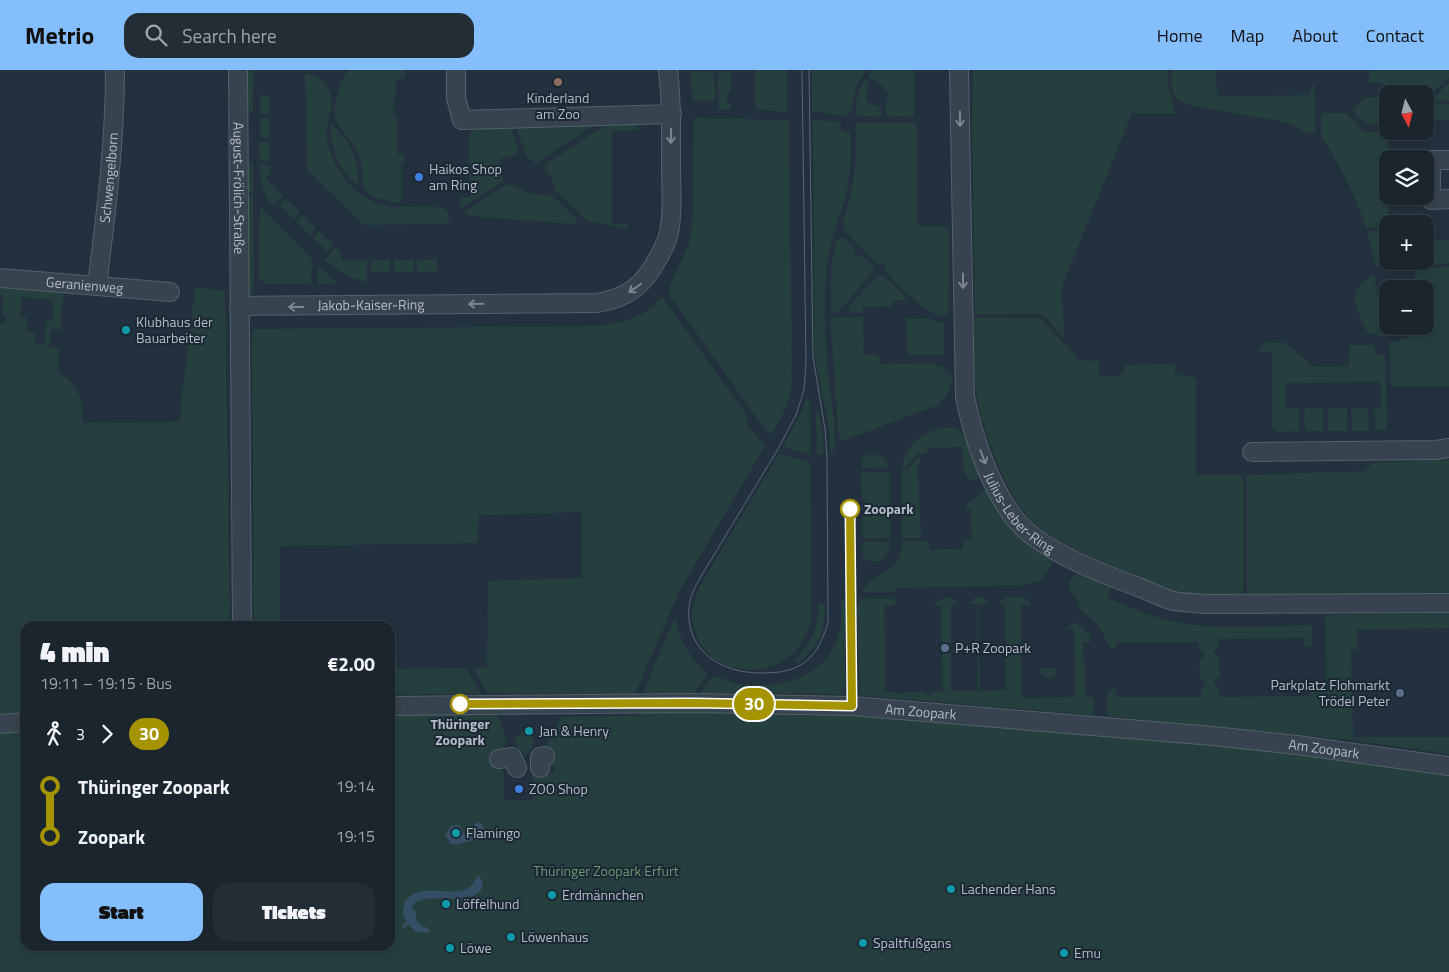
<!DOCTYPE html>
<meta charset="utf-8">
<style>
body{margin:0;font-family:"Titillium Web",sans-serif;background:#232d36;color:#f1f3f6;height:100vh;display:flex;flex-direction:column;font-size:19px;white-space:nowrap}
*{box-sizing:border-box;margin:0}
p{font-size:16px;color:#9fa5aa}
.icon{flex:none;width:28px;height:28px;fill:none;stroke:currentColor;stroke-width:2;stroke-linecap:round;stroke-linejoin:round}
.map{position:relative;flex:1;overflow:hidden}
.sheet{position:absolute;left:20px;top:551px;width:375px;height:330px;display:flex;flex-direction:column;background:#1a252e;border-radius:15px;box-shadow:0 2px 8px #0003,0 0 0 1px #38424a}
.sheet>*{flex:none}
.badge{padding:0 10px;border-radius:16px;font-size:18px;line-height:32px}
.needle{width:32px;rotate:173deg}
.tools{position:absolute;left:1379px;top:15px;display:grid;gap:10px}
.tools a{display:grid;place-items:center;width:55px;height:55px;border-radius:10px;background:#1a252e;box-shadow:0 2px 8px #0003,0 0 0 1px #38424a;font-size:25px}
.map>.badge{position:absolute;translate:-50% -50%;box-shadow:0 0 0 2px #fff}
.legs{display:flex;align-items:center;gap:8px;height:55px;padding:0 20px;font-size:16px}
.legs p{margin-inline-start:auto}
.headline{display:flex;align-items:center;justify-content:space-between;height:85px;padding:0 20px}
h1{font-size:28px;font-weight:800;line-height:38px}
.action{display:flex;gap:10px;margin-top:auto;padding:10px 20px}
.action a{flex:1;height:58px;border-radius:15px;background:#85befc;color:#111;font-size:20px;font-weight:800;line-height:58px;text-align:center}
.action a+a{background:#232d36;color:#f1f3f6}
ul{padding:0 20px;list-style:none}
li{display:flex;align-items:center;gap:18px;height:50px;font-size:19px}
li i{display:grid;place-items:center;width:8px;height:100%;margin:0 6px;background:currentColor}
li i::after{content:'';width:12px;height:12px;margin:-6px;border:4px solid;border-radius:50%;background:#1a252e}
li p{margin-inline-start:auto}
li:first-child i{background:linear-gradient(#0000 50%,currentColor 0)}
li:last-child i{background:linear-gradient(currentColor 50%,#0000 0)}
header{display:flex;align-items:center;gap:30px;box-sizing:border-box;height:70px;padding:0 25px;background:#85befc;color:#111}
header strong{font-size:24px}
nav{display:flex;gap:28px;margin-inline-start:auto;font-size:18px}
.search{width:350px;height:45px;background:#232d36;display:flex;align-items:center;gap:12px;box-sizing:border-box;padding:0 18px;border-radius:15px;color:#9fa5aa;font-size:19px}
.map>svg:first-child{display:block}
</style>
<header>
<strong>Metrio</strong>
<div class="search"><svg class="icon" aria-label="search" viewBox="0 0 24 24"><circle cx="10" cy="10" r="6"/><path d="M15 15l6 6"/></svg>Search here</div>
<nav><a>Home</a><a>Map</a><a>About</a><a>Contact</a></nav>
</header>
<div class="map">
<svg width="1449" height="902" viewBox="0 0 1449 902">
<rect width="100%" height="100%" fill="#23313e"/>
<path fill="#253f3f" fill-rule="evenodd" d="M246,0H254L253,41H245Z
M348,0H405V8L396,9V28H393V47H397V84H404V93H401V134L373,127L364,119C360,109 363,98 360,88C355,75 346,66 338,55C329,41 339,12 348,0Z
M755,0H787V42L755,39Z
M812,0H866L856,17L851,42L847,46L812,41Z
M872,0H914V47L885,46L888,24L881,15L868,7Z
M973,0H1168V17L1176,43H1132L1062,216L1064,268L1043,245L975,244L972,50Z
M1172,0H1216L1217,26L1310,25L1311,15H1314L1315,63L1305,62L1285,52L1189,35C1169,28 1172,19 1172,0Z
M1369,0H1449V8L1425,29V24H1393L1381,13L1369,12Z
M690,2H714L715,30L693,31Z
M731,2V21L727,24V31L731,35V39L719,40L718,3Z
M305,4C312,4 316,6 322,11C342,29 324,46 327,68C330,92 346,115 366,128C394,145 419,131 445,139L448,142L449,154L364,155L307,100Z
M864,11H867L869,14L866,25L867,32L881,38V47L858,46C852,36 859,21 864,11Z
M1449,13V31H1430Z
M260,24L270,27V44H260Z
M1365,27H1381L1387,34V55L1366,54L1352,41Z
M1425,33L1449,34V50H1425Z
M1346,43L1364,62H1388L1387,112H1384L1385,131H1388V150H1414L1413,154H1388L1387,157L1366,158L1363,148L1349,115L1332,83L1321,66V43Z
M260,48H265L270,50V68L260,67Z
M694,48L789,50L792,296L791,324L781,348L771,365L761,354L671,227L669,217L689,174L693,147Z
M813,50L840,52L841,60L850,63C851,78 851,94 849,109C846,133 835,155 830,179C822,212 825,258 827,293C828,309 840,374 832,383H830V365L815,287Z
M637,53L638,60L612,61V154H627V159L588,151L555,120L552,108L544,99L546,94L607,54Z
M856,53H917V152L920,156H949L948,246C927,249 899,214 884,200L886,197L881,192L878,195L845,161L843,152L852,118L855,96Z
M331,54C352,74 359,87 358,116C340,100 329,79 331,54Z
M515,54H595L536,93L526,86Z
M510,55L519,81L518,84L500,89C497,95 498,102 503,106V111L461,138L460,128L470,127L468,70L470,63L475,58Z
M259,71L270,73V91L260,90Z
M253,92V122H245V93Z
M266,94V96H270L271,102L265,108L283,126L273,136C262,125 261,110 259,94Z
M506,115H514L526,123L553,126L578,150L574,154L469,146L463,143Z
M245,125H253L254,221L250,225H248Z
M286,129L300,142L294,149L279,135Z
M260,137L312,189L311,214H265L259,208Z
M303,145L316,159L310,165L296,151Z
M1422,149H1426V170H1449V193L1409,198L1411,191H1425V154H1421Z
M319,161L333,175L327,181L313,168Z
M1367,161H1387L1388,191H1405L1403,200L1392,196L1376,197Z
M841,168H845L855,179L853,182L859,187L861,185L872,195L874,200L841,239L834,243H831V197L836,172Z
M336,178L341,183L342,191L367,190V212C350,208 337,201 324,190Z
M437,189V201L417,202V190Z
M371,190H390V202H371Z
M394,190H414V202H394Z
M1449,196V316H1391L1390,273L1407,268L1418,256H1425V219H1421L1414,208L1417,200Z
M320,197L337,213L318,214V198Z
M1374,204L1385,268L1367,262C1356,239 1345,220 1374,204Z
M878,205L885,207L908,230L893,231V236L863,237V243H850L848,239L849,237Z
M0,217L64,222L60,260L51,259L49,277L59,278L57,300L71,312L81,328L82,353L179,352L195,217L225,221L230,556H25V876H390V642H496L502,655L506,668L499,689V696L504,703V730H533V706L554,703L555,696L546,698C543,671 548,670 561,648L565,647L638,646V640L812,641L1154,667L1449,701V902H0V253H6V246L2,245L3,226L0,225ZM22,227L53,230L52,251H47L44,274L34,273L35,262L26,261L27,248L20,247Z
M662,227L747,345L746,354L765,376L680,520L635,624L487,623L473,598L487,597L488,511L582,508V442L479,445L478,473L280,476V556H254L252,261L255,259L600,256C624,252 646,247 662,227Z
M863,247L864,285H879V294L934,293L935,296H941L949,305H952C952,318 947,327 938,335L839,372L830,248Z
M906,248L927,249L944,253V285H907Z
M974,248H1040L1077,287V290L1099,291L1100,307L1117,306L1124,302L1126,295L1175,294V304L1196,308V405H1243V524C1219,524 1194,526 1171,519C1152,513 1133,504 1114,496C1086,485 1054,472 1032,451C1008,429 982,359 977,327C973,301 974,274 974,248Z
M1266,272L1285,273L1306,290L1312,297L1349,296L1350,275H1375V285H1385L1387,360H1375V338L1381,337V312L1286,313V338L1299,339V361L1276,362L1272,357V282H1257Z
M806,328L809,329L810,383L809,384L783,377L803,339Z
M1304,338H1323V361H1305Z
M1328,338H1347V361H1328Z
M1351,338H1368L1369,361H1352Z
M816,342H819L823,364L824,384H817Z
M950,357C971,362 976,387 983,405L974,410L969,409C961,399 963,388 962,377L927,378V383L918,384L905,397H902C906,372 925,360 950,357Z
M779,384L810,392L811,552C806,564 801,576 792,585C765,608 716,604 699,571C695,562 691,552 692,542C694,530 698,520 704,509Z
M870,384C879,385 886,387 888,397L862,398V389Z
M917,388H920V395H918L921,468H902V400H907Z
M1449,390V527L1247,528L1246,405L1363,401L1373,393Z
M861,402H889L890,468H863V444H866L865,429H862Z
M984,420H990L1050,484L1052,495L1040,511L1024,515L895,518V522H862C878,496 900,507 903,471H929L930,480L963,479V470H972L971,440L965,439V436Z
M890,471C890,487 879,498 863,488V472Z
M1081,502L1113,515L1107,528C1131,537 1155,549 1180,553C1221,560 1271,556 1312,555V575L1309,577H1304V568L1218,569V578L1213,582L1219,589L1220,606L1213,612L1218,617L1219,627L1310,626V617H1327L1326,559L1324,548L1331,545L1449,543V558L1357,560V579L1351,580L1353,667H1449V684L1351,670L1107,646C1107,635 1103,621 1116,618L1117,627H1201V619L1206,613L1200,608L1199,591L1205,585L1198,578V572H1116V578H1110L1099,556L1077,536L1080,533C1070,520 1061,511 1081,502Z
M981,527L986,530L987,534H978L980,621L1006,620L1005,534H998C1003,525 1018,526 1028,529L1031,535H1021L1022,628L1075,627L1074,559H1066L1072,553H1077L1089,564L1091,572H1083L1086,627H1094V645L860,625L857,536L860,528L895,529V535L884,536L885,622H895L901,625L906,622H923L928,626L934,622L943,621L941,535H933C939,527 954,524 959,534L951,535V621H978L977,534H969L974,528Z
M841,529H845V614L843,621L839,624L700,623C704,618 708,610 713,608C720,605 731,613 738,614C779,619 826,609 839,564C842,553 841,540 841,529Z
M818,534H825C825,562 821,575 798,593L795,590C812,571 818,559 818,534Z
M675,547C681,572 688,587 708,604L694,623H643Z
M391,589H397V599L466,598L481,624H396L391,619Z
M1039,598H1057C1056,613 1042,611 1039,598Z
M526,658L530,659C536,670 534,677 525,686L518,679L515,668Z"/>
<path fill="#354e66" d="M477,752L481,753C485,760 484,765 478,770C467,770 463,775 451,774L445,765L451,756C463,754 460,757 465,765H472L474,763V755Z
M480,806L483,816C473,841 425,817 411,837L416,842C415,854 420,854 429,859L430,861L427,863L416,862L408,854L402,861L403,855L407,851C403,846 402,842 404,836C411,811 447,826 464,820C470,818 474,813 477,807Z"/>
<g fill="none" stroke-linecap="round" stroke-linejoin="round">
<defs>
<g id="minor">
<path id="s1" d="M238,0L242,556"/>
<path d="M456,0V28L462,50L672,44"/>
<path id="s2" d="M959,0L965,327C973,367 990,418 1016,450C1041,481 1101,503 1138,517C1150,521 1162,528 1174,531C1185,533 1197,533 1208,534L1449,533"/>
<path d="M1449,90H1431V130L1449,129"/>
<path id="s3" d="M0,208L170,222"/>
<path id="s4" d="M97,215C106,144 115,72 115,0"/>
<path id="s5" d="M239,236L597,233C628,228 644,215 658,188C664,178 669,168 670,156C673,137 671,115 671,95C671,63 672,32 668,0"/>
<path d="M1252,382L1436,380L1449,378"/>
<path id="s6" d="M390,636L694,633L852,636L1213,666L1297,675L1449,696"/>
<path d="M0,654L25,652"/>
<path d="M499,689L512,687L517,698"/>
<path d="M540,698V687L545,686"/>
</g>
</defs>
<use href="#minor" stroke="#55606c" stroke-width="20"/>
<use href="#minor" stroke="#37434e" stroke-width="18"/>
<path stroke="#586776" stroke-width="1" d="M802,0L806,293L804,320L796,345L778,379L700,508C695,517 690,526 689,537C685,581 721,603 761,603C776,603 792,602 805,592C818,582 823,568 828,553L827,387L825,359L813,287L809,0"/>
</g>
<defs><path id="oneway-shaft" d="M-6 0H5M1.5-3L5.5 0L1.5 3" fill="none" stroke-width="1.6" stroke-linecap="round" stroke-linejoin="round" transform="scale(1.25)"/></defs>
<g stroke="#7b8692">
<use href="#oneway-shaft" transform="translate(960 49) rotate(89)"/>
<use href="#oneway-shaft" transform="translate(671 66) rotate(91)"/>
<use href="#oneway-shaft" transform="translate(963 211) rotate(90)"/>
<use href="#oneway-shaft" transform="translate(635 218) rotate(145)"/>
<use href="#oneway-shaft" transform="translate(476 234) rotate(179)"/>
<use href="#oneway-shaft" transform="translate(296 237) rotate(180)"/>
<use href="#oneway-shaft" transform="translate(983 387) rotate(69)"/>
</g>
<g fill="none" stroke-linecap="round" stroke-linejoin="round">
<defs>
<path id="line-1" d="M460,634L694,633L852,636L850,439"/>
</defs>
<use href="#line-1" stroke="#fff" stroke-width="11"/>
<use href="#line-1" stroke="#a59400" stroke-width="8"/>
</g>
<circle fill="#8d6e63" stroke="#1c2833" stroke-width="2" cx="558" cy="12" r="5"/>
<g fill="#3f7fe0" stroke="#1c2833" stroke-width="2">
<circle cx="419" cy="107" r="5"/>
<circle cx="519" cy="719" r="5"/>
</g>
<g fill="#0f9aa8" stroke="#1c2833" stroke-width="2">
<circle cx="126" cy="260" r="5"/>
<circle cx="529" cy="661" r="5"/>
<circle cx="456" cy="763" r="5"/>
<circle cx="951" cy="819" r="5"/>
<circle cx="552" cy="825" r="5"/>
<circle cx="446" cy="834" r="5"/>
<circle cx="511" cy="867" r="5"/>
<circle cx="863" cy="873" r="5"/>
<circle cx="450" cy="878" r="5"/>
<circle cx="1064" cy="883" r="5"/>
</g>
<g fill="#fff" stroke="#a59400" stroke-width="2.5">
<circle cx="850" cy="439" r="9"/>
<circle cx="460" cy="634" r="9"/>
</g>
<g fill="#5c6f8a" stroke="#1c2833" stroke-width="2">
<circle cx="945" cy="578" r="5"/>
<circle cx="1400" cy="623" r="5"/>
</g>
<g text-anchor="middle" stroke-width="4" stroke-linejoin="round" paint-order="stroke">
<g font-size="14" fill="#b3bdc9" stroke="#1c2833" text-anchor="start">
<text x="558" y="33" text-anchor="middle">Kinderland<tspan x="558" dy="16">am Zoo</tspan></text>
<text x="429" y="104">Haikos Shop<tspan x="429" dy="16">am Ring</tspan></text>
<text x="136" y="257">Klubhaus der<tspan x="136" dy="16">Bauarbeiter</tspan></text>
<text x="955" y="583">P+R Zoopark</text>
<text x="1390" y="620" text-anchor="end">Parkplatz Flohmarkt<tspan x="1390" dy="16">Trödel Peter</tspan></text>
<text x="539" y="666">Jan &amp; Henry</text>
<text x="529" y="724">ZOO Shop</text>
<text x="466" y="768">Flamingo</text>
<text x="961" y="824">Lachender Hans</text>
<text x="562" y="830">Erdmännchen</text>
<text x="456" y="839">Löffelhund</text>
<text x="521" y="872">Löwenhaus</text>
<text x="873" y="878">Spaltfußgans</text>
<text x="460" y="883">Löwe</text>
<text x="1074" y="888">Emu</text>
</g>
<g font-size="14" fill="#b3bdc9" stroke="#1c2833">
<text dy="5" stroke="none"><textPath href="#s4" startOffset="108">Schwengelborn</textPath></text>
<text dy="5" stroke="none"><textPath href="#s1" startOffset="118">August-Frölich-Straße</textPath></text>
<text dy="5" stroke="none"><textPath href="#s3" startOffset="85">Geranienweg</textPath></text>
<text dy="5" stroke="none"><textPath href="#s5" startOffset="132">Jakob-Kaiser-Ring</textPath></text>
<text dy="5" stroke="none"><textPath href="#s2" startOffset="458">Julius-Leber-Ring</textPath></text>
<text dy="5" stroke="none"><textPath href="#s6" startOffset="531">Am Zoopark</textPath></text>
<text dy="5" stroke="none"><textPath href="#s6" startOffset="936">Am Zoopark</textPath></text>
</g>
<g font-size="14" font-weight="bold" fill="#b3bdc9" stroke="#1c2833" text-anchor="start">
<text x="864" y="444">Zoopark</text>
<text x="460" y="659" text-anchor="middle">Thüringer<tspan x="460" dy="16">Zoopark</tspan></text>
</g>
<g font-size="14" fill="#689b70" stroke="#1c2833">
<text x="606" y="806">Thüringer Zoopark Erfurt</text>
</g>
</g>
</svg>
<div class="tools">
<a><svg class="needle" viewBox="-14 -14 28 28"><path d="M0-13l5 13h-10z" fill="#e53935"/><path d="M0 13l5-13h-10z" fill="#9fa5aa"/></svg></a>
<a><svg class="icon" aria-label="layers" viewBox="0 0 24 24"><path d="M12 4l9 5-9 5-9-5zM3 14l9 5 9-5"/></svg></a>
<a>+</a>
<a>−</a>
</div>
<b class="badge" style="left:754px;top:634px;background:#a59400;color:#fff">30</b>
<section class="sheet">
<div class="headline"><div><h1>4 min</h1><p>19:11 – 19:15 · Bus</p></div><b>€2.00</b></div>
<div class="legs"><svg class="icon" aria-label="walk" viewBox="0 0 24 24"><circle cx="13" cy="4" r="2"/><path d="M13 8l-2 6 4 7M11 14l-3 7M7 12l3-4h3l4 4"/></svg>3<svg class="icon" aria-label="forward" viewBox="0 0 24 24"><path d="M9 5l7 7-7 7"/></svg><b class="badge" style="background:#a59400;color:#fff">30</b></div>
<ul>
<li><i style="color:#a59400"></i><b>Thüringer Zoopark</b><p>19:14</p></li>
<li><i style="color:#a59400"></i><b>Zoopark</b><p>19:15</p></li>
</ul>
<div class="action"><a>Start</a><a>Tickets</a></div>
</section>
</div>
